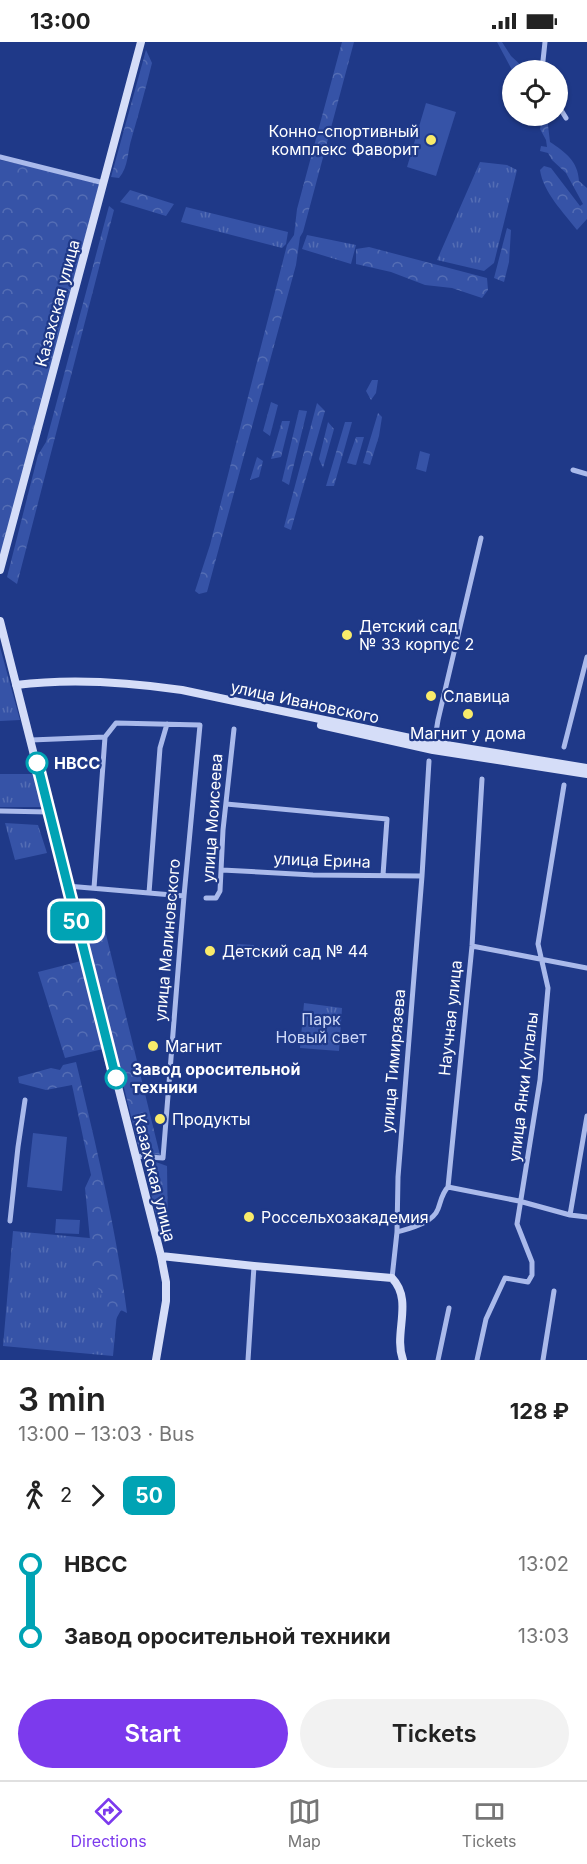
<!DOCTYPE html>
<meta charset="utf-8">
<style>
body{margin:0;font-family:Inter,sans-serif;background:#f2f2f2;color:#222;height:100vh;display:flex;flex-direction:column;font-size:22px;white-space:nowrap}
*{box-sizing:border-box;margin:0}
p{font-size:20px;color:#767676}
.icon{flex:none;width:33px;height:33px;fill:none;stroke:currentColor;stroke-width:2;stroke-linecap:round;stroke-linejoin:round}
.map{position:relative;height:1318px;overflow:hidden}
.panel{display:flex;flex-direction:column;background:#fff;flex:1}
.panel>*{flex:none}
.badge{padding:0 12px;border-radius:9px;font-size:21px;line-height:39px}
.buttons{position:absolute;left:502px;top:18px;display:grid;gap:12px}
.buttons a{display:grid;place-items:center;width:66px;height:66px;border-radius:50%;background:#fff;box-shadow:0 2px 4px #0004;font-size:30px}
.map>.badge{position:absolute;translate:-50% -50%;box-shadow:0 0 0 3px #fff}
.legs{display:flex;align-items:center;gap:9px;height:66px;padding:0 18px;font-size:20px}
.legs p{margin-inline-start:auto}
.head{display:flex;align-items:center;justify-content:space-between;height:102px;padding:0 18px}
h1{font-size:33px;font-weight:600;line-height:45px}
.action{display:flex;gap:12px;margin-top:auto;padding:12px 18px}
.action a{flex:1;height:69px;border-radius:36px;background:#7c3aed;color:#fff;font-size:24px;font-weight:600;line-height:69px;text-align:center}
.action a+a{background:#f2f2f2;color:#222}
ul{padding:0 18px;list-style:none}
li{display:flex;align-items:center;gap:21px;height:72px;font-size:22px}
li i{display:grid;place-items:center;width:9px;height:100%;margin:0 8px;background:currentColor}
li i::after{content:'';width:15px;height:15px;margin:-8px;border:4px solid;border-radius:50%;background:#fff}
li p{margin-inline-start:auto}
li:first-child i{background:linear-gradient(#0000 50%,currentColor 0)}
li:last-child i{background:linear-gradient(currentColor 50%,#0000 0)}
.status{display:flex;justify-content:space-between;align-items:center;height:42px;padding:0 30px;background:#fff;direction:ltr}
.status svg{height:16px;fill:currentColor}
.menu{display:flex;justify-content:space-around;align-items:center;height:84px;border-top:2px solid #e0e0e0;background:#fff;font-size:16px;color:#767676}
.menu a{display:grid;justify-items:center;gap:3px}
.menu .current{color:#7c3aed}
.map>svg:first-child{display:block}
</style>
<div class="status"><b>13:00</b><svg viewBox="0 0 49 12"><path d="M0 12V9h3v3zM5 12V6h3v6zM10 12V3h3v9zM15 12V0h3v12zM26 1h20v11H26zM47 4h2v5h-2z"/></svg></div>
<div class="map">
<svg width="587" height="1318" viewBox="0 0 587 1318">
<defs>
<pattern id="grass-tufts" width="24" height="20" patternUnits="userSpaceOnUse" patternTransform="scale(1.5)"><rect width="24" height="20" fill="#3653a7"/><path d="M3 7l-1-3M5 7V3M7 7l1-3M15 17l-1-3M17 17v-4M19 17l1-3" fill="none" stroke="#546db4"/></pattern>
<pattern id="forest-crowns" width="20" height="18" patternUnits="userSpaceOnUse" patternTransform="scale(1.5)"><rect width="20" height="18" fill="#3653a7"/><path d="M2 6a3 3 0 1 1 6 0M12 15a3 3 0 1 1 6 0" fill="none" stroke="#546db4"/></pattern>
</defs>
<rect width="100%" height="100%" fill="#1f3988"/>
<path fill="url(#grass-tufts)" d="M480,120L507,123L517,128L494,221L484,229L437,218Z
M186,165L288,190L286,202L282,206L181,180Z
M307,193L356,203L351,222L302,207Z
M0,605L20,678L0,679Z
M0,732H35L43,765H0Z
M5,781L38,783L47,811L15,818Z
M237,902L254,903L253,916L236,915Z
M304,961L342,966L339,1009L300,1006Z
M13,1189L111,1198L124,1267L117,1271L113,1314L3,1304Z"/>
<path fill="url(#forest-crowns)" d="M342,0H354L303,190L300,195L296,223L207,550L199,552L195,549L210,503L287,203L294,193L297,167Z
M497,0H502L511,14L526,28H512Z
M146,8L152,21C146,46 139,70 132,95C127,110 129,124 119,136L111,135Z
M539,74L547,75L550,100C565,110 578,119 579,139L587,146V177L577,188C564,171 543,150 540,128L544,124L551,126L580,164L583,162L566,131L552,118L548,111L540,109L541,104L547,105L546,98L540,87L541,82Z
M0,118L100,139L0,519Z
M130,148L174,162L166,174L120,160Z
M109,164L114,168L17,542L7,535L38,413L46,400Z
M507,186L511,188L509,220L504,240L494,236Z
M369,205L487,236L488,248L482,256L452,246L425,243L391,230L356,222V207Z
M372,338H378L376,351L371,358L366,349Z
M271,360L278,363L270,394L263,389Z
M317,361L325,369L291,488L284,485Z
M299,368L307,369L289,443L282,439Z
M378,371L382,375L379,394L370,423L363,421Z
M282,379H290L281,415L271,417Z
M328,380L334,387L323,426L319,417Z
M345,380H352L334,444H326Z
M356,395H364L356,423L347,421Z
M257,415L263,419L259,435L250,438Z
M80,866L103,880L160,1113L140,1111Z
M81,919L103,1007L65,1016L38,930Z
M76,1020C96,1103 116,1186 127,1271L121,1268L115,1279L104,1275L101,1251L94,1239L85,1146L91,1133L72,1043L46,1048L19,1041L18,1035L51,1026L60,1028L63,1023Z
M153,1119L167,1124L168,1191L160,1194L145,1122Z"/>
<path fill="#3653a7" d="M426,61L456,70L436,134L407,125Z
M420,409L430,412L426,430L416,427Z
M33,1091L67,1095L62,1149L27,1145Z
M56,1177L80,1178L79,1192L55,1191Z"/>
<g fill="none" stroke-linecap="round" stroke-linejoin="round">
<path stroke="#aabaeb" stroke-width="5" d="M542,28L545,0
M558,63L566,76
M0,115L104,141
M573,428L587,432
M31,698L105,695L116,681L200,683L184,854L163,1116L135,1114
M434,702L438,678L481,496
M564,705L587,615
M226,762L387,777L383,833
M0,769L49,770
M222,828L313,833L422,834
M67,844L184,854
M94,846L105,695
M149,851L160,706L167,682
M206,856H216L220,849L223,788L234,687
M472,904L587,926
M448,1145L519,1159L570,1173L587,1175
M570,1173L587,1074
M10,1179L18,1105L25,1058
M397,1190C410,1186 433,1181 438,1167C441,1159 442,1151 448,1145L472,904L482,737
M392,1236L397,1190L398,1135L422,834L429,719
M248,1318L254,1224
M438,1318L449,1266
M477,1318L486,1277L505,1236L528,1240L532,1233V1220L517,1182L540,1038L548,946L538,902L564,743
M543,1318L554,1249"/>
<path stroke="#d5ddf8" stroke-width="8" d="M0,528L141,0
M0,579L161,1214L166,1240V1259L156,1318
M16,643C70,636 128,640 182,648L434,701L587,726
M321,683L433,708L587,732
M161,1214L254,1224L392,1236C414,1259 393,1291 403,1318"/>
</g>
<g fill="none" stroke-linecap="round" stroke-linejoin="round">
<defs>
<path id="line-1" d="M37,721L116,1036"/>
</defs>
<use href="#line-1" stroke="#fff" stroke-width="14"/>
<use href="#line-1" stroke="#00a3b4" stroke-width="9"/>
</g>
<g fill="#f9eb6a" stroke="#1f3988" stroke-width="2">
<circle cx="431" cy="98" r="6"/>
<circle cx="347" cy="593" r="6"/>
<circle cx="431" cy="654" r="6"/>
<circle cx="468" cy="672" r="6"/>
<circle cx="210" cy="909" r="6"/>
<circle cx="153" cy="1004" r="6"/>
<circle cx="160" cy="1077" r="6"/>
<circle cx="249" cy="1175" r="6"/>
</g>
<g fill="#fff" stroke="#00a3b4" stroke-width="3">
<circle cx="37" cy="721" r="10"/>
<circle cx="116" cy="1036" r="10"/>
</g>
<g text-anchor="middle" stroke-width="4.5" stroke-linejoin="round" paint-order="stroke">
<g font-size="16" fill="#fff" stroke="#1f3988" text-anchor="start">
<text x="419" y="95" text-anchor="end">Конно-спортивный<tspan x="419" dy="18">комплекс Фаворит</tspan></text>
<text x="359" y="590">Детский сад<tspan x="359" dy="18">№ 33 корпус 2</tspan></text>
<text x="443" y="660">Славица</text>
<text x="468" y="697" text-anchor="middle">Магнит у дома</text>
<text x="222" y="915">Детский сад № 44</text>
<text x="165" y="1010">Магнит</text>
<text x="172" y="1083">Продукты</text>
<text x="261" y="1181">Россельхозакадемия</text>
</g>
<g font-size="16" fill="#fff" stroke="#1f3988">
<text transform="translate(57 261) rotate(-75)" y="6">Казахская улица</text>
<text transform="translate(305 660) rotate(12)" y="6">улица Ивановского</text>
<text transform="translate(212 776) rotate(-86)" y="6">улица Моисеева</text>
<text transform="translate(322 818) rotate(2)" y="6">улица Ерина</text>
<text transform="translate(167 898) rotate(-85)" y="6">улица Малиновского</text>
<text transform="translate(450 976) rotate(-84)" y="6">Научная улица</text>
<text transform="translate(393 1019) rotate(-85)" y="6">улица Тимирязева</text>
<text transform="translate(523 1045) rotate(-83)" y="6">улица Янки Купалы</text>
<text transform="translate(155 1136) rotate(76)" y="6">Казахская улица</text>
</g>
<g font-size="16" font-weight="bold" fill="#fff" stroke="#1f3988" text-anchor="start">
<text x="54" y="727">НВСС</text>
<text x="132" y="1033">Завод оросительной<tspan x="132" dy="18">техники</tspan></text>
</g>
<g font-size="16" fill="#ced9f8" stroke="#1f3988">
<text x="321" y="983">Парк<tspan x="321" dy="18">Новый свет</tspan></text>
</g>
</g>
</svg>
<div class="buttons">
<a><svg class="icon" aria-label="locate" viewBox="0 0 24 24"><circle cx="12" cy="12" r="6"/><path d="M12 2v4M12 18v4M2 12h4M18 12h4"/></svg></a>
</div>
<b class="badge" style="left:76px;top:879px;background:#00a3b4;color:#fff">50</b>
</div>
<section class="panel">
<div class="head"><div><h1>3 min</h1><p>13:00 – 13:03 · Bus</p></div><b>128 ₽</b></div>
<div class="legs"><svg class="icon" aria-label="walk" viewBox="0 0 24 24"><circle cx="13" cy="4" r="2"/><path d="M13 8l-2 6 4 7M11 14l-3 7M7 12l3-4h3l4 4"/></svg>2<svg class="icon" aria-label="forward" viewBox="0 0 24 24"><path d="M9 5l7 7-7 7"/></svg><b class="badge" style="background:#00a3b4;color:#fff">50</b></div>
<ul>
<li><i style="color:#00a3b4"></i><b>НВСС</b><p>13:02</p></li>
<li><i style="color:#00a3b4"></i><b>Завод оросительной техники</b><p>13:03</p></li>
</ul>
<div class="action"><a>Start</a><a>Tickets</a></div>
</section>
<nav class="menu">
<a class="current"><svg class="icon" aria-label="directions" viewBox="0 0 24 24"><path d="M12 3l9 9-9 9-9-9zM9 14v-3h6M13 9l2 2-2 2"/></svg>Directions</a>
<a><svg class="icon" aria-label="map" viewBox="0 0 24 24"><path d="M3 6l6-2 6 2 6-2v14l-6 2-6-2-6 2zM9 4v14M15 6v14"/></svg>Map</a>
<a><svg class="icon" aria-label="tickets" viewBox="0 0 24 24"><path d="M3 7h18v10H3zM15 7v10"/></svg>Tickets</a>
</nav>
